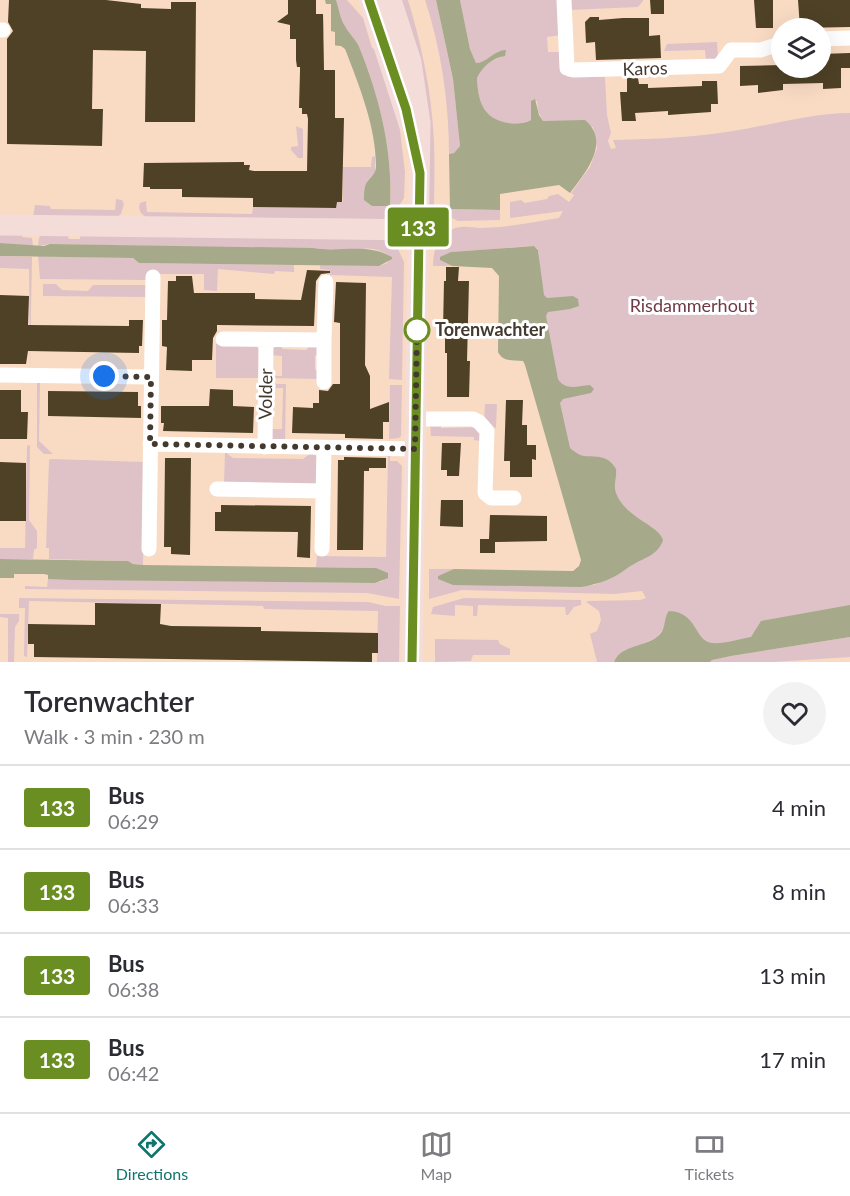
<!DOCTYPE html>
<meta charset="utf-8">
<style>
body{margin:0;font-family:Lato,sans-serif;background:#f2f2f3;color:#2b2b33;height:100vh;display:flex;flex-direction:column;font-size:22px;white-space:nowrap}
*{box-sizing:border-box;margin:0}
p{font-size:20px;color:#7c7c81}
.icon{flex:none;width:33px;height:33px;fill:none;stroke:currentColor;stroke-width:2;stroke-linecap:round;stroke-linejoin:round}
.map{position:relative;height:662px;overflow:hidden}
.details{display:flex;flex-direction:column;background:#fff;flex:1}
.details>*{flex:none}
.badge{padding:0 12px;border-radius:4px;font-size:21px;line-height:39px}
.fabs{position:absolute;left:771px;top:18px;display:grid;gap:12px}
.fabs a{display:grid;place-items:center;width:60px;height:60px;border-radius:50%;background:#fff;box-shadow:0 6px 24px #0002;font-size:30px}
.you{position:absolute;width:30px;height:30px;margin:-15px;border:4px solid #fff;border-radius:50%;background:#1a73e8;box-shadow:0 0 0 9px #1a73e833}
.map>.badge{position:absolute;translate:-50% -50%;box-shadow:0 0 0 3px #fff}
.round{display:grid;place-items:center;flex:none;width:63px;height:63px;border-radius:32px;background:#f2f2f3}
.headline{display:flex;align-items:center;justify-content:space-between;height:102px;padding:0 24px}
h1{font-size:28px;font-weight:600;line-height:45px}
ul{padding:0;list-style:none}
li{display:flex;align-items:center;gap:18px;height:84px;padding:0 24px;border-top:2px solid #e1e1e2}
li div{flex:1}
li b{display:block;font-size:22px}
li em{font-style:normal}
li .badge{min-width:66px;font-weight:700;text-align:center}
.menu{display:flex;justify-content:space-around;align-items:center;height:84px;border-top:2px solid #e1e1e2;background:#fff;font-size:16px;color:#7c7c81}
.menu a{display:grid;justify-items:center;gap:3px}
.menu .on{color:#0f766e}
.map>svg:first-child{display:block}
</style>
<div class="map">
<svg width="850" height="662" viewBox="0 0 850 662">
<rect width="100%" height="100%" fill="#f9dbc4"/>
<path fill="#dec2c8" d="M336,0H347L363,18L372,48L376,50L400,130L405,172L404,198L397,209L390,215L391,219L146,217C140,214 138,209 140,203L146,201L147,212L252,214L253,207L336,208V202H343V167H371L372,157L375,156V172L367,181L390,206C393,153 380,98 360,49C357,40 349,34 345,26C340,19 339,8 336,0Z
M401,0H408C422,46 432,94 434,142C435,168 434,194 434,221L429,226Z
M425,0H436L453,79L460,146L454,153L449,154C449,103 441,48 425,0Z
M460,0H559L561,35L547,37L548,52H562L567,77H605L607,115L611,133L608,141L611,149L616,148L613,140C659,139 705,137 750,128C784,122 816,113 850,113V627L681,656L664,628L657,637L616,657L614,662H597L590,634L597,631L601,620L599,611L586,602L588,601L640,600L646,598L642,591L614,594L462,590L429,599V569H455L438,576V579L594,585L619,574L628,567L561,456L538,249L533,246L451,252L440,260L452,266H433C433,251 437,238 451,230C459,225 470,227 479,228C506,228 533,222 559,218L563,211L510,218V202L521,200L525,203L547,199L549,196L558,194L569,202L574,195L571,193L590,167L597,148L593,127L543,121L538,111L537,101H531V120C524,124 516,124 508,123C483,120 478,101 477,78L486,63L503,56L499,51L483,62L476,63L470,49Z
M571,0H643V1L638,7L569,10Z
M717,42L718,57L714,62H706L705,50L664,51L667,44Z
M296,126L303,129V158H298L291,150V147L298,146Z
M116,199L122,200L124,204L121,214L116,218L33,217L35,205L50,206L51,209L115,210Z
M450,209L500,210V220L458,221L450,217Z
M0,232H22V237L32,238L33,246L0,243Z
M80,233L391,238L389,243L398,249L404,262L402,380L389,379L392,277L330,275L329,270L320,269V265L379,266L387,263L392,257C381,250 370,246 358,250L50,244L38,246L39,238L41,235L68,236L69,239H80Z
M0,256L32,257L30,371L29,269L0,268Z
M38,256L133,258L139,263L294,265V272L275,271L274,274L218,269L217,291L204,290V274H148L147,280L40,279Z
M43,284H56L62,290L88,291L93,285H145L148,288V297L43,296Z
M216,344L252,345L259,348L260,378H216Z
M279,345L283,349L306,350L310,346L317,347L319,353L315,356V369L319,374V379L271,378L273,376H282V356L271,355L272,349Z
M37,383H40L39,441L53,454H44L37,447Z
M276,384H286L285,442L272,440V429H282L283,388H276Z
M390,385H402L401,436L399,438L389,439Z
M485,404H497L496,428L489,426L484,421Z
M441,423V428L480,427V441L474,440V437L431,436L430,424Z
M30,445L29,520L37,531V548L34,550L33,559H0V548H25L27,446Z
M225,452L233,458L303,459L311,453L317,456L316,484H224Z
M388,454H390V461H397L402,466L399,599L367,593L25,589V586L47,587L48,579L374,583L383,581L376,568L316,567L317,556L386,557Z
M51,459L145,462L143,565L133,564L128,561L49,559V548H46L49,460Z
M19,598L368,602L386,606H400L399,662H377L378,611L264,609L263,606L29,601L27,657L24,656L25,608H19Z
M464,598L581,600V605L574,607L568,615H566L565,607L478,605L477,616H473V606L455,605V616L431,614L433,607Z
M0,614H19V621L15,627L14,662H8V618L0,617Z
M850,637V657L773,662H710L712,660L725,657Z
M435,639L498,640L500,644L510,649V655H473L471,661L435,662Z"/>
<path fill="#a6aa8a" d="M316,0H336C339,8 340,19 345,26C349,34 357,40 360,49C380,99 393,152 390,206H372L364,200C364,194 364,187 367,182C371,176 376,174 376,166C376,127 359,85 345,49L341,46L330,45V38H324L323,15L316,14Z
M436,0H460L470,49L476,63C487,63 494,50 506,50L505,56C492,58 483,66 477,78C478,101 483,119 508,123C517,124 524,124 531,120V101L535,99L539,115L543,121L585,120C611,142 586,172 570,193L559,185L500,194V210L450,209L449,154L454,153L460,146L453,79Z
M0,243L44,246L50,244L313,248C340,253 366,242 392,257V259L379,266L139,263L133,258L0,256Z
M534,246L538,250L544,295L547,298L573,296L578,299L579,306L570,309L548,312L546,316L558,379C565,391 578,386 590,385L594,389L591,393L563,399L560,403L570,448C574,451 578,455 584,456C598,457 608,455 616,469C617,478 613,484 616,493C625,518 659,525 663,540C658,555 646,557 634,564C629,566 624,571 619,574C607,581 594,585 581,587L453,585L438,579V576L454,569L573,571L579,566L581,560L525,365L523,361C512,360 503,362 498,352L499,276L492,268L452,266L440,260V257L451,252Z
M0,559L128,561L133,564L143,565L376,568L388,573V578L375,583L71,580L48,579V575L44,574H14V578H0Z
M850,605V637L731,656L712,660L710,662H614C620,645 646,647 658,636C667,629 663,618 669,611C698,612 694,641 712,643C725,644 739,639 751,637L761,621Z"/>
<path fill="#f9dbc4" d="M316,0H325L326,4H331V31L335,32V46H330V38H324L323,15L316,14Z"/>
<path fill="#4e4126" d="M9,0H106L141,4V8L171,9V2H196L195,122H145L146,51L93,50L92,109H103L102,146L7,144V39L13,31L8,22Z
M288,0H316V14H323L324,70H335V118H344L342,202H337L336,208L253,207V198L182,197V189H150V187H143L144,163L244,162V165H250L249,170L254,171H307L308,119L307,114H302V108H299L300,71V67H297L296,60V39H290V25L277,22L288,14Z
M650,0H664V14H651Z
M754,0H773V28H756Z
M798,0H850V27L800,28Z
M590,17H599V20L623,18H649V36L660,35L661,58L596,60L595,42L586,43L585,22Z
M850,53V68H841V88L823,89V83L783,84V90L758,93V85L740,86V66L782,65V68H822L821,54Z
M627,78H638L639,84H648V88L702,86V81H717L718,104H711V112L668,115V111L635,113L636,121H622L620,92H627Z
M446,267H459L458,281H469L467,361H470L469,397H447V353H445V330H443L444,281H446Z
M307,270L330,271V273L321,274L316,281L314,326L217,325V331L213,338L212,360H192V371L166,370L167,347L162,346V320H167L168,281H176V276H192L194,293H255V299L301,300Z
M336,282L366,283L365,365L370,376V409L389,402V422H383V439L345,438V434L292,433L293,407L313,408V403H319V390L328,391L333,384H340V323L334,322Z
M0,295L29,296L28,325L129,326V320H143L142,346H139V353L28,351L26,364H0Z
M210,389L233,390V406L254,407L253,433L163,431L164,423H161V406H209Z
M0,390H21V412H28L27,439H0Z
M48,391L138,392V406H141V418L48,416Z
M506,400H523L522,425H527V445H536V460L532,459V477H510V461H504Z
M442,443H461L459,476H447V470H441Z
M344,457L386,458V468H369V471H364L363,550H337L338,460H344Z
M165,458H191L190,555L171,554V547H164Z
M0,462L26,463V521H0Z
M441,500H463V527L440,526Z
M221,505L311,506L310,558L297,557L298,532L215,531V512H221Z
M490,515L547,516V541L495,542V553H480V539H489Z
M95,603L161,604L160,624L171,626L261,627V631L378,633V653H372V662L34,657V644H28V624L95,625Z"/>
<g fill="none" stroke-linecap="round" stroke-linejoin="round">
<path stroke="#fff" stroke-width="15" d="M564,0L567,68L574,70L719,66L731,50H761L782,43
M0,30H3
M820,39L850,38
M223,339L324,340L326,282
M0,375L151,377
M324,382V340
M415,419H473L479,422L487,431L485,493L491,498H514
M150,444L415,449
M265,447L266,340
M217,489L323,491
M149,549L153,277
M322,549L324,448"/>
<path stroke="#f4dcd8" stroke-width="21" d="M369,0L409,123
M391,0L411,62L420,123L412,662
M0,225L418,230"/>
</g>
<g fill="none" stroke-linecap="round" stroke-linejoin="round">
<defs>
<path id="line" d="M369,0L406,109L420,173L412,662"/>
</defs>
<use href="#line" stroke="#fff" stroke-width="14"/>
<use href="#line" stroke="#6b8e23" stroke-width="9"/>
<path stroke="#44392f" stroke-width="6" stroke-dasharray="0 10.8" d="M104,376L151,377L150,444L415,449L417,330"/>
</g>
<circle fill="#fff" stroke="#6b8e23" stroke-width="3" cx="417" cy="330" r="12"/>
<g text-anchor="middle" stroke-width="6" stroke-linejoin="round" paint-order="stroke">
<g font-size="18" fill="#44392f" stroke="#fff">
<text transform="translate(645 69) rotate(-2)" y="6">Karos</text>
<text transform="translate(266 394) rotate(-89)" y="6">Volder</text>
</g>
<g font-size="18" fill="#6e3a47" stroke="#fff">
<text x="692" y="312">Risdammerhout</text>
</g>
<g font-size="18" font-weight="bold" fill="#44392f" stroke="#fff" text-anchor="start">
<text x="435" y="336">Torenwachter</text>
</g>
</g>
</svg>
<div class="fabs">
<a><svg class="icon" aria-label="layers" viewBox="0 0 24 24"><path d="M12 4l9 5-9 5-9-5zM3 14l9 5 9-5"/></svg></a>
</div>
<div class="you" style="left:104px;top:376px"></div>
<b class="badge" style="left:418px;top:227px;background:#6b8e23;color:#fff">133</b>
</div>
<section class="details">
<div class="headline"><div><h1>Torenwachter</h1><p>Walk · 3 min · 230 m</p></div><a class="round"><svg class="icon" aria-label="heart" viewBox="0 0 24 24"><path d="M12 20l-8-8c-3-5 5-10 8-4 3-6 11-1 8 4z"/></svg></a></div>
<ul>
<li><span class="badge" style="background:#6b8e23;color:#fff">133</span><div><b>Bus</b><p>06:29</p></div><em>4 min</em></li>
<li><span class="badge" style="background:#6b8e23;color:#fff">133</span><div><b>Bus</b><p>06:33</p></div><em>8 min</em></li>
<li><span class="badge" style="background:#6b8e23;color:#fff">133</span><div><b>Bus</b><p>06:38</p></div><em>13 min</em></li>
<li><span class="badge" style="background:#6b8e23;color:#fff">133</span><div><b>Bus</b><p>06:42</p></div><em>17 min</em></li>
</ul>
</section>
<nav class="menu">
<a class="on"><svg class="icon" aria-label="directions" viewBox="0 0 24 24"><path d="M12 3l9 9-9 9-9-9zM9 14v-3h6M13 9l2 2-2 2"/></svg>Directions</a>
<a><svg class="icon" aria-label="map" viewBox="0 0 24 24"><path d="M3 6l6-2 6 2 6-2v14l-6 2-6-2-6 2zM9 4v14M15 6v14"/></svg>Map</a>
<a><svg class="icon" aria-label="tickets" viewBox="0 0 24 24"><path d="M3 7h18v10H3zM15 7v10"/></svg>Tickets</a>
</nav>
